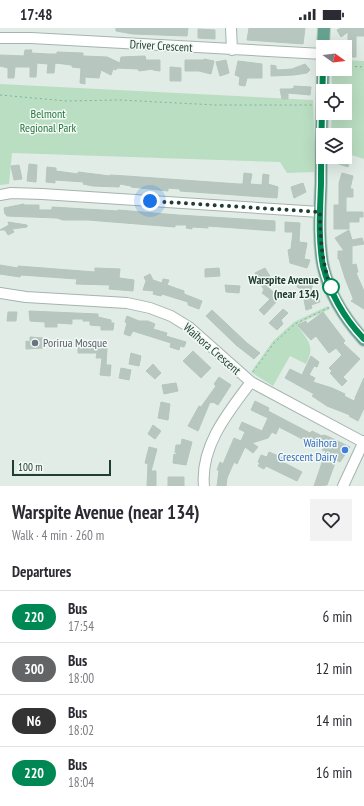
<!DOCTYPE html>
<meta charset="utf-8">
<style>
body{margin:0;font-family:"PT Sans Narrow",sans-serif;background:#f2f2f3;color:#2b2b33;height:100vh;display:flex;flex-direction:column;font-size:15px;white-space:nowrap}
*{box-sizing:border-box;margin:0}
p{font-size:13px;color:#7c7c81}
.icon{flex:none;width:22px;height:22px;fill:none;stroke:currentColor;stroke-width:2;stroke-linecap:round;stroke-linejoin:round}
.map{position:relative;height:458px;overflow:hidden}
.sheet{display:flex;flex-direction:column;background:#fff;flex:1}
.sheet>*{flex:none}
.badge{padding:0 8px;border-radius:13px;font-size:14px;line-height:26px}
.needle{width:26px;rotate:105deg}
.fabs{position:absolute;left:316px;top:12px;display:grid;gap:8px}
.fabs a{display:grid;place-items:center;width:36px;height:36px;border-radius:0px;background:#fff;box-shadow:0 4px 16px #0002;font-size:20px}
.scale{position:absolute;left:12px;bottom:10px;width:99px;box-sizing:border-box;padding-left:4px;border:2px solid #213e34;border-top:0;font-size:11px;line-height:14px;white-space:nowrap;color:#213e34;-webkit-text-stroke:3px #f2f9f5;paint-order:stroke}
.you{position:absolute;width:20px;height:20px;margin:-10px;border:3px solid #fff;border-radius:50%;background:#1a73e8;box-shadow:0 0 0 6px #1a73e833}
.map>.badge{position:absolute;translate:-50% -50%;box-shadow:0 0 0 2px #fff}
h2{padding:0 12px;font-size:15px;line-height:36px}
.round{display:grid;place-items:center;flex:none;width:42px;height:42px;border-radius:0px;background:#f2f2f3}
.summary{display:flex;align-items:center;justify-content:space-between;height:68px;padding:0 12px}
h1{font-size:19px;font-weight:700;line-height:30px}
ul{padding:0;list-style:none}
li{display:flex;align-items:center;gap:12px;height:52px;padding:0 12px;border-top:1px solid #e1e1e2}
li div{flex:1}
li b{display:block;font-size:15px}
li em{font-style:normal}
li .badge{min-width:44px;font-weight:700;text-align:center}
.status{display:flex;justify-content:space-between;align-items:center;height:28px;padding:0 20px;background:#fff;direction:ltr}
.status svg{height:11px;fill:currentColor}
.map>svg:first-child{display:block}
</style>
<div class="status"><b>17:48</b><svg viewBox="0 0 49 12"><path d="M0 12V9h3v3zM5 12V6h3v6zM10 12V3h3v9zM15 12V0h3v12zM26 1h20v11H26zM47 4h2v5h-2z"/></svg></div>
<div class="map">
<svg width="364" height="458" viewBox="0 0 364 458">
<rect width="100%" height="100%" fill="#e1ece7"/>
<path fill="#badec2" d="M345,32L364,33V140V131L345,125V107H331L332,85H345V63H332V41H345Z
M0,56L313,72L316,144L287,145L280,134L12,125L9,156L0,157Z
M328,278L330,281L299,295L298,299C309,313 315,319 306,336L290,328L273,358L251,344L273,313L294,294Z"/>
<path fill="#b7c7c0" stroke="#b4c6bd" d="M116,0H188L187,8L133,6L116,3Z
M249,0H305L303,16L247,12Z
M341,0H364V8H356V29H345V20H348V4L341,9L337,2Z
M198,1L215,2V11L198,10Z
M25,22H32L31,25L48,26H57V24L83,25V28L107,29L120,35L121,29L145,28L146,32H160V43L153,42V41L139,43L138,41L117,40L116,42L113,41L111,47L101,42L99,50L85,49V56L80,55L81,40L72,39V37L55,35L54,45H47L48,36L37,35L36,49H30V39H15L14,50H8V40L0,38V27L24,28Z
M204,31L214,33L211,46L199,43H185V32H204Z
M226,32L229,45L220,48L216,34Z
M238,33L262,36V50H247L245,58L239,57L240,49L235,47Z
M305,36L310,42L307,45L294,47L271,48V37L276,38V41L279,42L292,41Z
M170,39L181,40V53H170Z
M294,58L311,59L310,67L288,65V71H282L280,61H291L294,60Z
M337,129L350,131L348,139L336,135Z
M29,136L37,137L36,154L27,153Z
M19,137L22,151L14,152L11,138Z
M47,139L56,140V143L78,146V144L110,148V147L126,148L239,156H243L244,145L252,146L250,156L262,157L263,146L269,147L268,156L278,159L277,170L180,163V161L168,160V163L131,159V158L120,156L119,159L93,158L83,156L84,154L55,152V155L46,154Z
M342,145L353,148L350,161H353V169H346V184H363V189H359V194H349V201H334V177H339V155Z
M303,155L306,164L294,170L291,159Z
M24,176V177H39V182H52V179L118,183V182L178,187L275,193V203L208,198V200L192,199V201L186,200L187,197H175V199L88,192H63L57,190L7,188L5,186L4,180Z
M8,194L27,197V199L12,201L14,204L8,207L5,202H0L9,197Z
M285,194L300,195L299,214L307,215L304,231L310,232L307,240L290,235L288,222L291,221L293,204H285Z
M349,202L352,212L362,210L364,216L352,218V237L356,236L358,244L356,245L364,263V281L351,273L353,272V270L345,250L339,231H338V223H344L335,210Z
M0,237L18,240V238L95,244V240L120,241L119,250L134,252L133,263L109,261L110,257L76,256L77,251L21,247L20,249L0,246Z
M219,240L220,248L205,249V241Z
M265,240L271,250L263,255L280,270L264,287L259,282L270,271L262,265L264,262L255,245Z
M150,246L153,252L162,255L163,251L169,252L167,257L184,263V266L202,273L199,281L188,277V274L162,266L161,268L153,266L154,263L143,262L146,253L144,249Z
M299,251L313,255L310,266L317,264L320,274L311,277L312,280L306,282L302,261L297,259Z
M225,257L240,258L239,265L226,264Z
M283,281L288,285L281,292L283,296L277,302L269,295Z
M212,282L247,315L260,325L254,331L236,317L206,288Z
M29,283L98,286V289L111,292V295H114L113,302H101V298L90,297V293H83V291H72V296L57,295V299H45V294L30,293Z
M8,284H17L16,293H7Z
M323,284L345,313L343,315L360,331L343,349L347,353L342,358L330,345L332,343L329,340L342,327L336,320L329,325L316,308L311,312L298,298L299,296L306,293L307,296Z
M127,288L139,293H148L155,296L153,301L167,305L166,308L186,314L184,319L180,318L179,322L170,319L171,315L133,303L130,308L124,306L127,295L125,294Z
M30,309L43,310V320L26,321V313L30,314Z
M78,315L92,316V319L107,320L106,337H111L110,348L100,347L102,330H96L97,325H78Z
M193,323L211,340L201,350L183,333Z
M131,325L141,328L139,338L129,336Z
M311,328L319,334L317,339L314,338L309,347L315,350L313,354L332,360L345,366L344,368L354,373L355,371H356L355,370L364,350V380L358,393L349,388L350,387L327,378L312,368L314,366L285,350L290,341L302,347Z
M153,336L161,345L155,351L146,343Z
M121,340L131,342L129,352L119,350Z
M219,349L231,357L218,377L213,374L212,375L210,374L198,403L188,398L199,378L201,379L216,358L214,356Z
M176,355L178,363L164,366L162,357Z
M255,373L269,380L268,383L310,405L312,403L322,408L323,407L327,408L350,419L340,434L336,432L327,457L314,458L326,423L322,422L324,418L313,413L312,416L279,399L276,406L272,404L268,410L252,415L258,419L253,425L245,419L237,436L234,434L227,450L226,458H217L219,442H217L220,434L223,436L234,410L241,413L245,404L239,401L242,394L262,403L268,390L251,382Z
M161,374L170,376L168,392L158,390Z
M153,397L161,403L155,411L148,406Z
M182,411L192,414L186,437L173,435L174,426L178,427L175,424L176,417H181Z
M149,419L157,421L151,443H156V458H147L148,436L145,435Z
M269,424L283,430L281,433L302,444L297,453L266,438L264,441L258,438L260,435L258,434L261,427L267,429Z
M168,449H184V458H168Z"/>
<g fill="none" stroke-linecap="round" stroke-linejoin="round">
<defs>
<path id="minor" d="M231,0L232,22
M0,10H31L323,26
M0,167L11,165L42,166L320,184
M0,265L26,269L127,275L150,280L171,288L189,299L251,354L363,414
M204,458C200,418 229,383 251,354
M343,458L364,413"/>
<path id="major" d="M323,19L324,0
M323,37C322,76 321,116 321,155C320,182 318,211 323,238C329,265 345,291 364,312"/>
</defs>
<use href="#minor" stroke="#a4b4ae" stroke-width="12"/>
<use href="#major" stroke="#c1c9c6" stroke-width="14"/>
<path stroke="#81b19f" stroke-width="1" stroke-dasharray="2 3" stroke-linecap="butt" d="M345,38L364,39
M0,67L67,73L120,72L216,77H313
M253,344L274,315L295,296L330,279"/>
<use href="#minor" stroke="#fff" stroke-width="10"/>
<use href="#major" stroke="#65a390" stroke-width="12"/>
</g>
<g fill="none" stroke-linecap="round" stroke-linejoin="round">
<defs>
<path id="line" d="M323,37C322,76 321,116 321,156C320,183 318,211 323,238C330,265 345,291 364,311"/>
</defs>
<use href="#line" stroke="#fff" stroke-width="9"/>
<use href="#line" stroke="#008854" stroke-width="6"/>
<path stroke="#213e34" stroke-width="4" stroke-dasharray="0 7.2" d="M150,173L320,184C320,212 322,236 332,263L331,259"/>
</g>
<circle fill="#fff" stroke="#008854" stroke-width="2" cx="331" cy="259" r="8"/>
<circle fill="#6b7280" stroke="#f2f9f5" stroke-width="1.5" cx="35" cy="315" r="4"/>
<circle fill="#3f7fe0" stroke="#f2f9f5" stroke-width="1.5" cx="345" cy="422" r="4"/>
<g text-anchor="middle" stroke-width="3" stroke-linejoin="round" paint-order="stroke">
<g font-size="12" fill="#213e34" stroke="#f2f9f5">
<text transform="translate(161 18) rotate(3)" y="4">Driver Crescent</text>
<text transform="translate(212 321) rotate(41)" y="4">Waihora Crescent</text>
</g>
<g font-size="12" fill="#2a7643" stroke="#f2f9f5">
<text x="48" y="90">Belmont<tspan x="48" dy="14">Regional Park</tspan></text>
</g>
<g font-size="12" font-weight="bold" fill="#213e34" stroke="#f2f9f5" text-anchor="end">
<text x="319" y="256">Warspite Avenue<tspan x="319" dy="14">(near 134)</tspan></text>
</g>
<g font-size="12" fill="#5b616d" stroke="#f2f9f5" text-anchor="start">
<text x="43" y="319">Porirua Mosque</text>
</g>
<g font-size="12" fill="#366cbe" stroke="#f2f9f5" text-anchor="end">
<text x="337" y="419">Waihora<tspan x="337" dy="14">Crescent Dairy</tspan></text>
</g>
</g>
</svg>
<div class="fabs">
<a><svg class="needle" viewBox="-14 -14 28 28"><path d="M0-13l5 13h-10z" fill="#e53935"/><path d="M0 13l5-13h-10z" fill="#7c7c81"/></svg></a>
<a><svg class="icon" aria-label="locate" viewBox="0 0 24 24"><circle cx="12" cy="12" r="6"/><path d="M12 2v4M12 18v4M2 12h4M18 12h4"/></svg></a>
<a><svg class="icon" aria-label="layers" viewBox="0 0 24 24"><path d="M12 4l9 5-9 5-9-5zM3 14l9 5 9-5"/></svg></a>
</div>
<div class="scale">100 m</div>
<div class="you" style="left:150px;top:173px"></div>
</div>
<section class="sheet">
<div class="summary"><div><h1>Warspite Avenue (near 134)</h1><p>Walk · 4 min · 260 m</p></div><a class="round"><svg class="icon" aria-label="heart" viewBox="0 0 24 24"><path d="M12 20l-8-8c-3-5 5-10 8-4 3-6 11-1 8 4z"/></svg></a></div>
<h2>Departures</h2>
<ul>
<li><span class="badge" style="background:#008854;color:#fff">220</span><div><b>Bus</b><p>17:54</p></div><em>6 min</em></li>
<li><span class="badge" style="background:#636466;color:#fff">300</span><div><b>Bus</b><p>18:00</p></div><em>12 min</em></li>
<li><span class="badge" style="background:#333;color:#fff">N6</span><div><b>Bus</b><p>18:02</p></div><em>14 min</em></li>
<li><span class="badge" style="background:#008854;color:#fff">220</span><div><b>Bus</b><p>18:04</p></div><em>16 min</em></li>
</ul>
</section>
